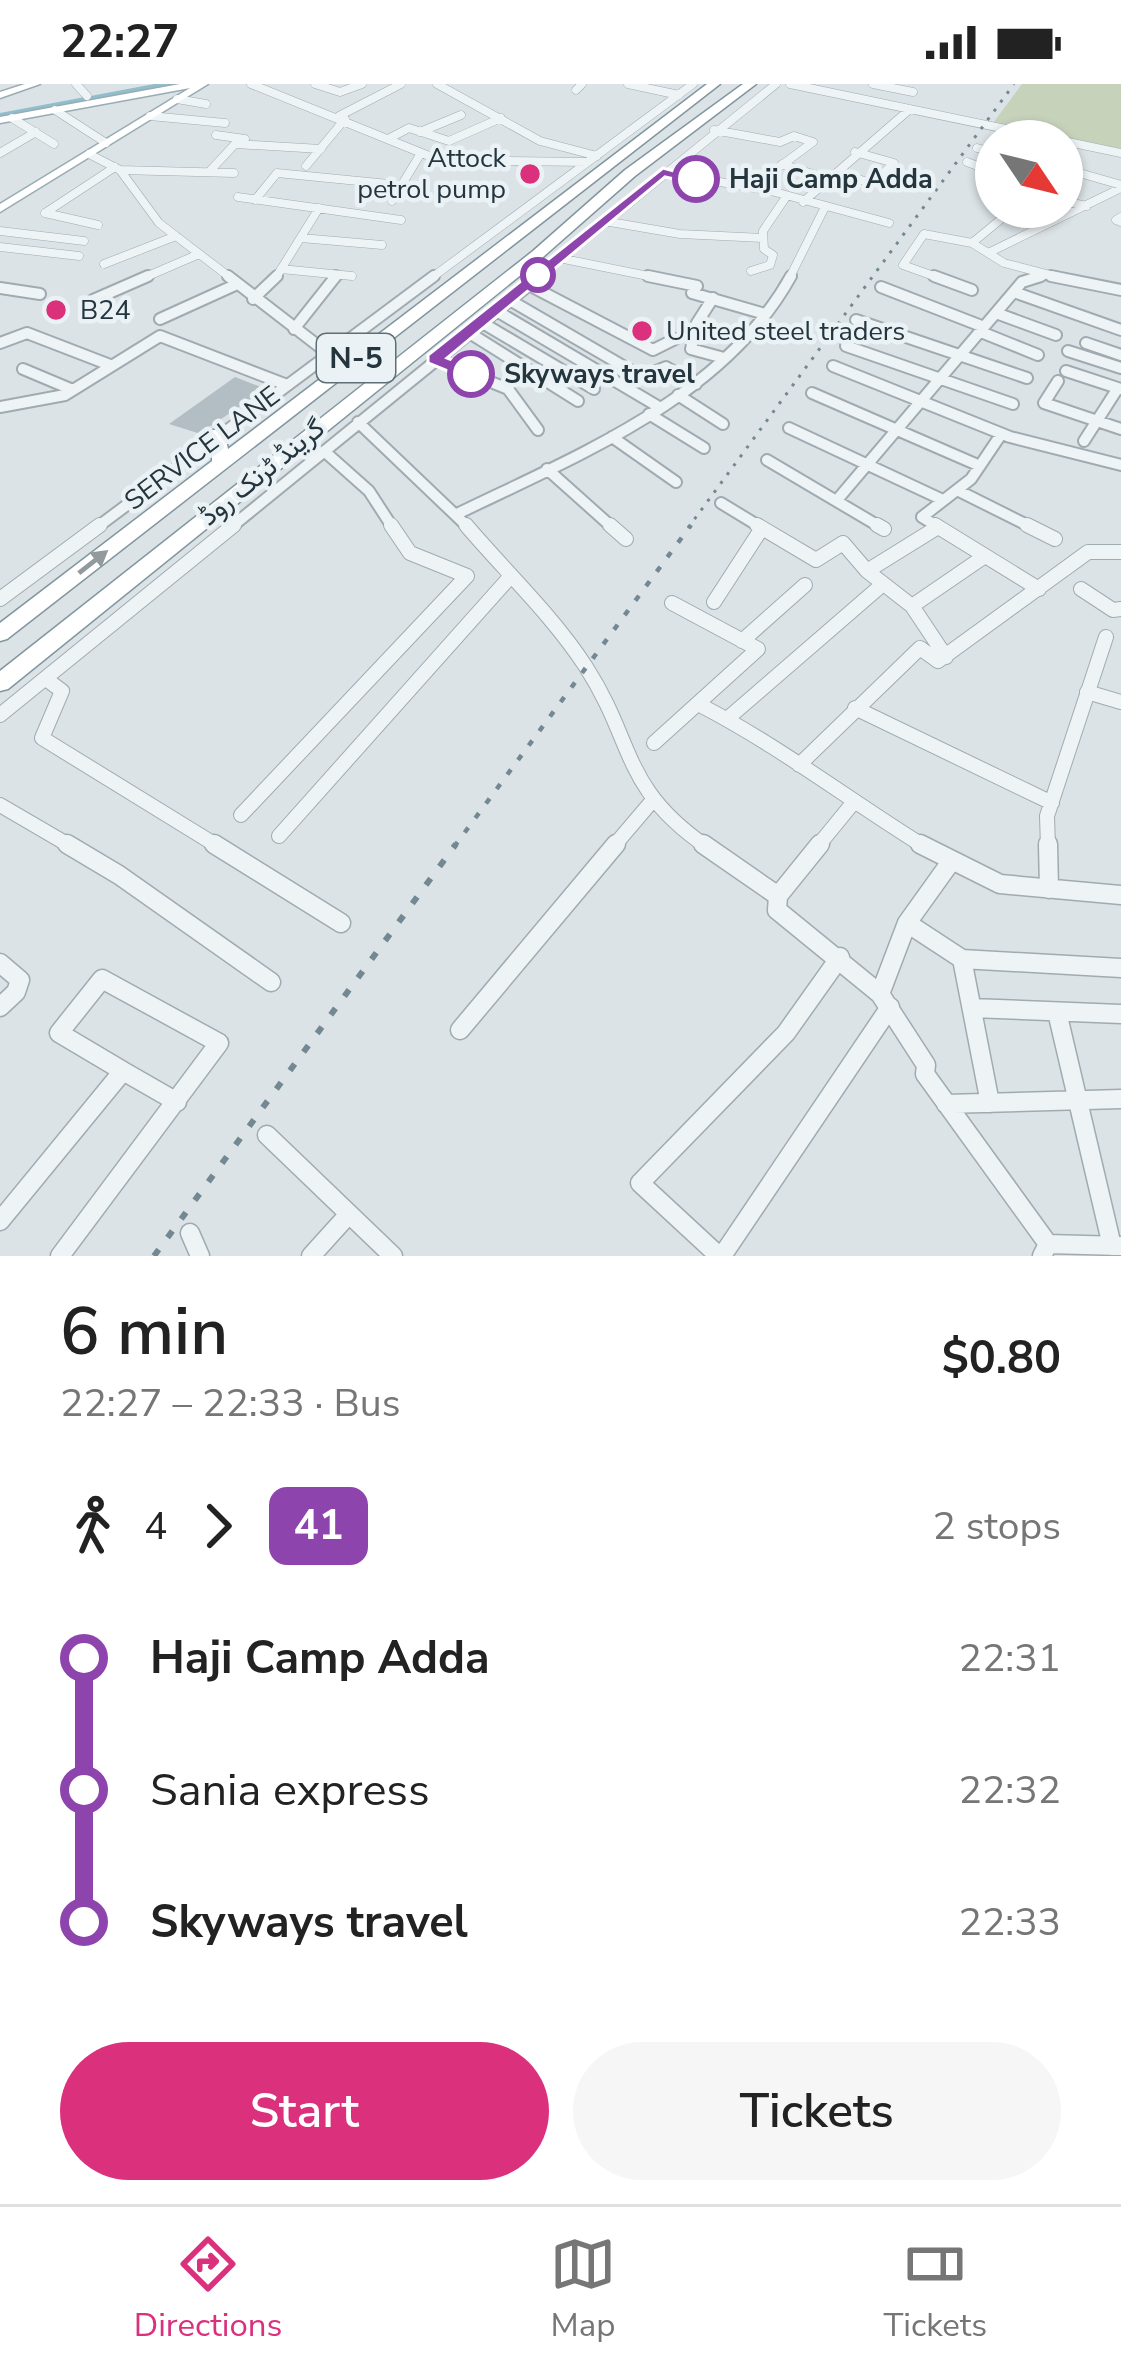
<!DOCTYPE html>
<meta charset="utf-8">
<style>
body{margin:0;font-family:"Nunito Sans",Vazirmatn,sans-serif;background:#f6f6f6;color:#222;height:100vh;display:flex;flex-direction:column;font-size:45px;white-space:nowrap}
*{box-sizing:border-box;margin:0}
p{font-size:39px;color:#767676}
.icon{flex:none;width:66px;height:66px;fill:none;stroke:currentColor;stroke-width:2;stroke-linecap:round;stroke-linejoin:round}
.map{position:relative;height:1172px;overflow:hidden}
.details{display:flex;flex-direction:column;background:#fff;flex:1}
.details>*{flex:none}
.badge{padding:0 24px;border-radius:18px;font-size:42px;line-height:78px}
.needle{width:78px;rotate:125deg}
.buttons{position:absolute;left:975px;top:36px;display:grid;gap:24px}
.buttons a{display:grid;place-items:center;width:108px;height:108px;border-radius:50%;background:#fff;box-shadow:0 3px 9px #0004;font-size:60px}
.map>.badge{position:absolute;translate:-50% -50%;box-shadow:0 0 0 6px #fff}
.legs{display:flex;align-items:center;gap:18px;height:132px;padding:0 60px;font-size:39px}
.legs p{margin-inline-start:auto}
.head{display:flex;align-items:center;justify-content:space-between;height:204px;padding:0 60px}
h1{font-size:66px;font-weight:600;line-height:90px}
.primary-button{display:flex;gap:24px;margin-top:auto;padding:24px 60px}
.primary-button a{flex:1;height:138px;border-radius:72px;background:#db317c;color:#fff;font-size:48px;font-weight:600;line-height:138px;text-align:center}
.primary-button a+a{background:#f6f6f6;color:#222}
ul{padding:0 60px;list-style:none}
li{display:flex;align-items:center;gap:42px;height:132px;font-size:45px}
li i{display:grid;place-items:center;width:18px;height:100%;margin:0 15px;background:currentColor}
li i::after{content:'';width:30px;height:30px;margin:-15px;border:9px solid;border-radius:50%;background:#fff}
li p{margin-inline-start:auto}
li:first-child i{background:linear-gradient(#0000 50%,currentColor 0)}
li:last-child i{background:linear-gradient(currentColor 50%,#0000 0)}
.status{display:flex;justify-content:space-between;align-items:center;height:84px;padding:0 60px;background:#fff;direction:ltr}
.status svg{height:33px;fill:currentColor}
.menu{display:flex;justify-content:space-around;align-items:center;height:168px;border-top:3px solid #e0e0e0;background:#fff;font-size:33px;color:#767676}
.menu a{display:grid;justify-items:center;gap:6px}
.menu .current{color:#db317c}
.map>svg:first-child{display:block}
</style>
<div class="status"><b>22:27</b><svg viewBox="0 0 49 12"><path d="M0 12V9h3v3zM5 12V6h3v6zM10 12V3h3v9zM15 12V0h3v12zM26 1h20v11H26zM47 4h2v5h-2z"/></svg></div>
<div class="map">
<svg width="1121" height="1172" viewBox="0 0 1121 1172">
<rect width="100%" height="100%" fill="#dbe3e7"/>
<path fill="#c7d2bb" d="M1022,0H1121V71L990,43Z"/>
<g fill="none" stroke-linecap="round" stroke-linejoin="round">
<path stroke="#91becc" stroke-width="8" d="M0,33L176,0"/>
</g>
<path fill="#b2bec4" d="M235,293L266,305L209,343L204,351L169,340Z"/>
<g fill="none" stroke-linecap="round" stroke-linejoin="round">
<defs>
<path id="minor-far3" d="M76,0L87,12
M251,0L439,76L588,78
M315,0L340,8L362,0
M437,0L540,57L597,72
M628,0L679,11
M790,0L1121,69
M873,0L913,8
M576,6L582,0
M177,15L206,20
M55,26L106,59
M150,32L225,39
M339,32L401,0
M12,34L54,60
M714,46L780,58L794,52L813,58L771,89V107L889,139
M420,48L461,31
M216,51L245,55
M388,55L409,44L449,57L501,34
M977,64L996,69
M0,69L36,48
M89,70L120,86L234,89
M967,78L996,89
M782,80L831,96
M306,82L345,35
M1062,84L1121,101
M120,86L159,139L232,195
M209,88L235,60L321,65
M663,88L771,107
M838,90L873,99L894,79L855,68
M238,113L401,136
M255,116L277,89L399,101
M392,117L421,69
M1062,117L1087,122
M803,118L910,25
M45,129L115,83
M45,129L98,141
M1121,133L1116,136L1121,138
M604,137L680,150L763,154
M0,147L84,157
M301,154L382,161
M972,159L1000,136
M0,163L79,172
M988,169L1121,104
M559,174L663,195
M104,180L176,152
M281,185L352,192
M751,187L770,181L773,171L764,165L763,147L786,113
M141,195L199,170
M275,195L319,124
M334,195L337,191
M430,195L693,0
M536,195L776,0
M789,195L824,125
M942,195L903,181L924,150L972,159L1004,179L1066,195
M1031,195L1045,191"/>
<path id="minor-far2" d="M228,192L334,274
M648,192L697,202L692,209L765,230
M934,192L972,206
M1051,192L1121,206
M527,200L653,266L675,255
M881,203L984,243
M0,204L40,210
M1014,208L1121,246
M713,214L697,239L691,265L724,274
M253,215L277,192
M508,215L642,293L666,283L696,300
M93,216L148,192
M495,226L659,323
M996,229L1056,251
M160,235L235,201
M856,236L1027,294
M481,238L594,305
M294,245L336,192
M468,248L578,317
M981,248L1038,271
M0,259L27,249L110,281
M1086,259L1121,271
M846,262L1013,320
M1068,267L1121,284
M435,275L508,305L538,346
M833,282L1010,353L1121,381
M23,285L73,306
M1066,287L1121,305
M1058,297L1044,319L1121,345
M812,309L980,382
M678,311L723,340
M0,323L65,311L160,252L287,301
M649,330L704,364
M358,338L469,444
M789,344L943,416
M612,353L676,398
M1084,357L1118,304
M324,367L369,407L393,444
M767,376L882,444
M547,385L613,444
M957,406L1033,444
M837,416L1022,198L1041,192
M721,419L762,444
M457,430C576,372 724,314 791,192
M96,444L434,192
M230,444L540,192
M940,444L922,433L971,395L1000,352"/>
<path id="minor-far1" d="M466,441C505,487 553,532 586,583C635,659 621,704 707,763
M610,441L626,455
M757,441L816,476L843,459L867,487L912,522L946,573
M877,441L884,445
M935,441L1039,505
M1027,441L1055,455
M867,487L938,443
M1081,505L1113,526L1121,525
M0,515L100,441
M714,518L762,444
M912,522L985,472
M742,557L805,501
M46,595L62,607L42,654L219,763
M1087,608L1121,618
M698,620C778,661 849,716 925,763
M855,624L1052,719
M0,631L234,441
M727,635L883,500
M654,659L758,565L672,519
M799,681L920,564L938,577L1088,468H1121
M0,721L72,763
M241,731L467,492L410,469L391,441
M279,752L510,493
M613,763L653,716
M817,763L853,719
M1048,763L1047,732L1106,553"/>
<path id="minor" d="M67,760L119,791L271,898
M214,760L341,839
M703,760L778,812
M820,760L778,812L777,826L880,910
M920,760L1000,800L1121,811
M1048,760L1049,805
M950,779L907,839L880,910L926,981L925,990L1048,1160L1042,1172
M907,839L962,875L990,1019
M962,875L1121,884
M0,879L20,896L16,908L0,923
M972,924L1121,930
M1057,928L1112,1162
M460,946L616,760
M946,1020L1121,1015
M267,1051L393,1172
M0,1137L123,987L177,1018
M190,1149L200,1172
M1048,1160L1121,1162
M60,1172L219,959L102,895L59,949L123,987
M311,1172L349,1130
M719,1172L640,1099L786,949L840,873
M722,1172L890,923"/>
<path id="major" d="M25,0H40L0,14V8Z
M180,0H208L0,128V120L190,4L0,39V33Z"/>
<path id="highway" d="M707,0H720L7,555L0,557V539L212,377V346H224L228,365Z
M743,0H756L635,92L543,173L8,605L0,607V587L533,167L625,86Z"/>
</defs>
<use href="#minor-far3" stroke="#a0abb1" stroke-width="9"/>
<use href="#minor-far2" stroke="#a0abb1" stroke-width="14"/>
<use href="#minor-far1" stroke="#a0abb1" stroke-width="16"/>
<use href="#minor" stroke="#a0abb1" stroke-width="21"/>
<use href="#major" stroke="#99acb4" stroke-width="3"/>
<use href="#highway" stroke="#81969f" stroke-width="3"/>
<use href="#minor-far3" stroke="#eef3f5" stroke-width="8"/>
<use href="#minor-far2" stroke="#eef3f5" stroke-width="10"/>
<use href="#minor-far1" stroke="#eef3f5" stroke-width="14"/>
<use href="#minor" stroke="#eef3f5" stroke-width="18"/>
<use href="#major" fill="#fff" fill-rule="evenodd"/>
<use href="#highway" fill="#fff" fill-rule="evenodd"/>
<path stroke="#738892" stroke-width="3" stroke-dasharray="3 8" stroke-linecap="butt" d="M688,444L1014,0"/>
<path stroke="#738892" stroke-width="4.5" stroke-dasharray="6 12" stroke-linecap="butt" d="M454,763L691,441"/>
<path stroke="#738892" stroke-width="6" stroke-dasharray="8 15" stroke-linecap="butt" d="M154,1172L456,760"/>
</g>
<defs><path id="oneway-solid" d="M-6-.8H1V-3.2L6.5 0L1 3.2V.8H-6Z" transform="scale(3)"/></defs>
<use fill="#929a9e" href="#oneway-solid" transform="translate(93 478) rotate(-38)"/>
<path fill="#8e44ad" stroke="#fff" stroke-width="3" d="M663,84L703,95L696,100L665,93L447,274L478,286V294H465L428,279V271Z"/>
<g fill="#db317c" stroke="#eaf2f5" stroke-width="4.5">
<circle cx="530" cy="90" r="12"/>
<circle cx="56" cy="226" r="12"/>
<circle cx="642" cy="247" r="12"/>
</g>
<g fill="#fff" stroke="#8e44ad" stroke-width="6">
<circle cx="696" cy="95" r="21"/>
<circle cx="538" cy="191" r="15"/>
<circle cx="471" cy="290" r="21"/>
</g>
<g text-anchor="middle" stroke-width="9" stroke-linejoin="round" paint-order="stroke">
<g font-size="27" fill="#24353e" stroke="#eaf2f5" text-anchor="start">
<text x="506" y="83" text-anchor="end">Attock<tspan x="506" dy="31">petrol pump</tspan></text>
<text x="80" y="235">B24</text>
<text x="666" y="256">United steel traders</text>
</g>
<g font-size="27" font-weight="bold" fill="#24353e" stroke="#eaf2f5" text-anchor="start">
<text x="729" y="104">Haji Camp Adda</text>
<text x="504" y="299">Skyways travel</text>
</g>
<g font-size="27" fill="#24353e" stroke="#eaf2f5">
<text transform="translate(202 364) rotate(-37)" y="9">SERVICE LANE</text>
<text transform="translate(262 388) rotate(-39)" y="9">گرینڈ ٹرنک روڈ</text>
</g>
<rect fill="#eaf2f5" stroke="#5f6e75" stroke-width="3" x="317" y="250" width="78" height="48" rx="9"/>
<g font-size="30" font-weight="bold" fill="#24353e">
<text x="356" y="284">N-5</text>
</g>
</g>
</svg>
<div class="buttons">
<a><svg class="needle" viewBox="-14 -14 28 28"><path d="M0-13l5 13h-10z" fill="#e53935"/><path d="M0 13l5-13h-10z" fill="#767676"/></svg></a>
</div>
</div>
<section class="details">
<div class="head"><div><h1>6 min</h1><p>22:27 – 22:33 · Bus</p></div><b>$0.80</b></div>
<div class="legs"><svg class="icon" aria-label="walk" viewBox="0 0 24 24"><circle cx="13" cy="4" r="2"/><path d="M13 8l-2 6 4 7M11 14l-3 7M7 12l3-4h3l4 4"/></svg>4<svg class="icon" aria-label="forward" viewBox="0 0 24 24"><path d="M9 5l7 7-7 7"/></svg><b class="badge" style="background:#8e44ad;color:#fff">41</b><p>2 stops</p></div>
<ul>
<li><i style="color:#8e44ad"></i><b>Haji Camp Adda</b><p>22:31</p></li>
<li><i style="color:#8e44ad"></i><span>Sania express</span><p>22:32</p></li>
<li><i style="color:#8e44ad"></i><b>Skyways travel</b><p>22:33</p></li>
</ul>
<div class="primary-button"><a>Start</a><a>Tickets</a></div>
</section>
<nav class="menu">
<a class="current"><svg class="icon" aria-label="directions" viewBox="0 0 24 24"><path d="M12 3l9 9-9 9-9-9zM9 14v-3h6M13 9l2 2-2 2"/></svg>Directions</a>
<a><svg class="icon" aria-label="map" viewBox="0 0 24 24"><path d="M3 6l6-2 6 2 6-2v14l-6 2-6-2-6 2zM9 4v14M15 6v14"/></svg>Map</a>
<a><svg class="icon" aria-label="tickets" viewBox="0 0 24 24"><path d="M3 7h18v10H3zM15 7v10"/></svg>Tickets</a>
</nav>
